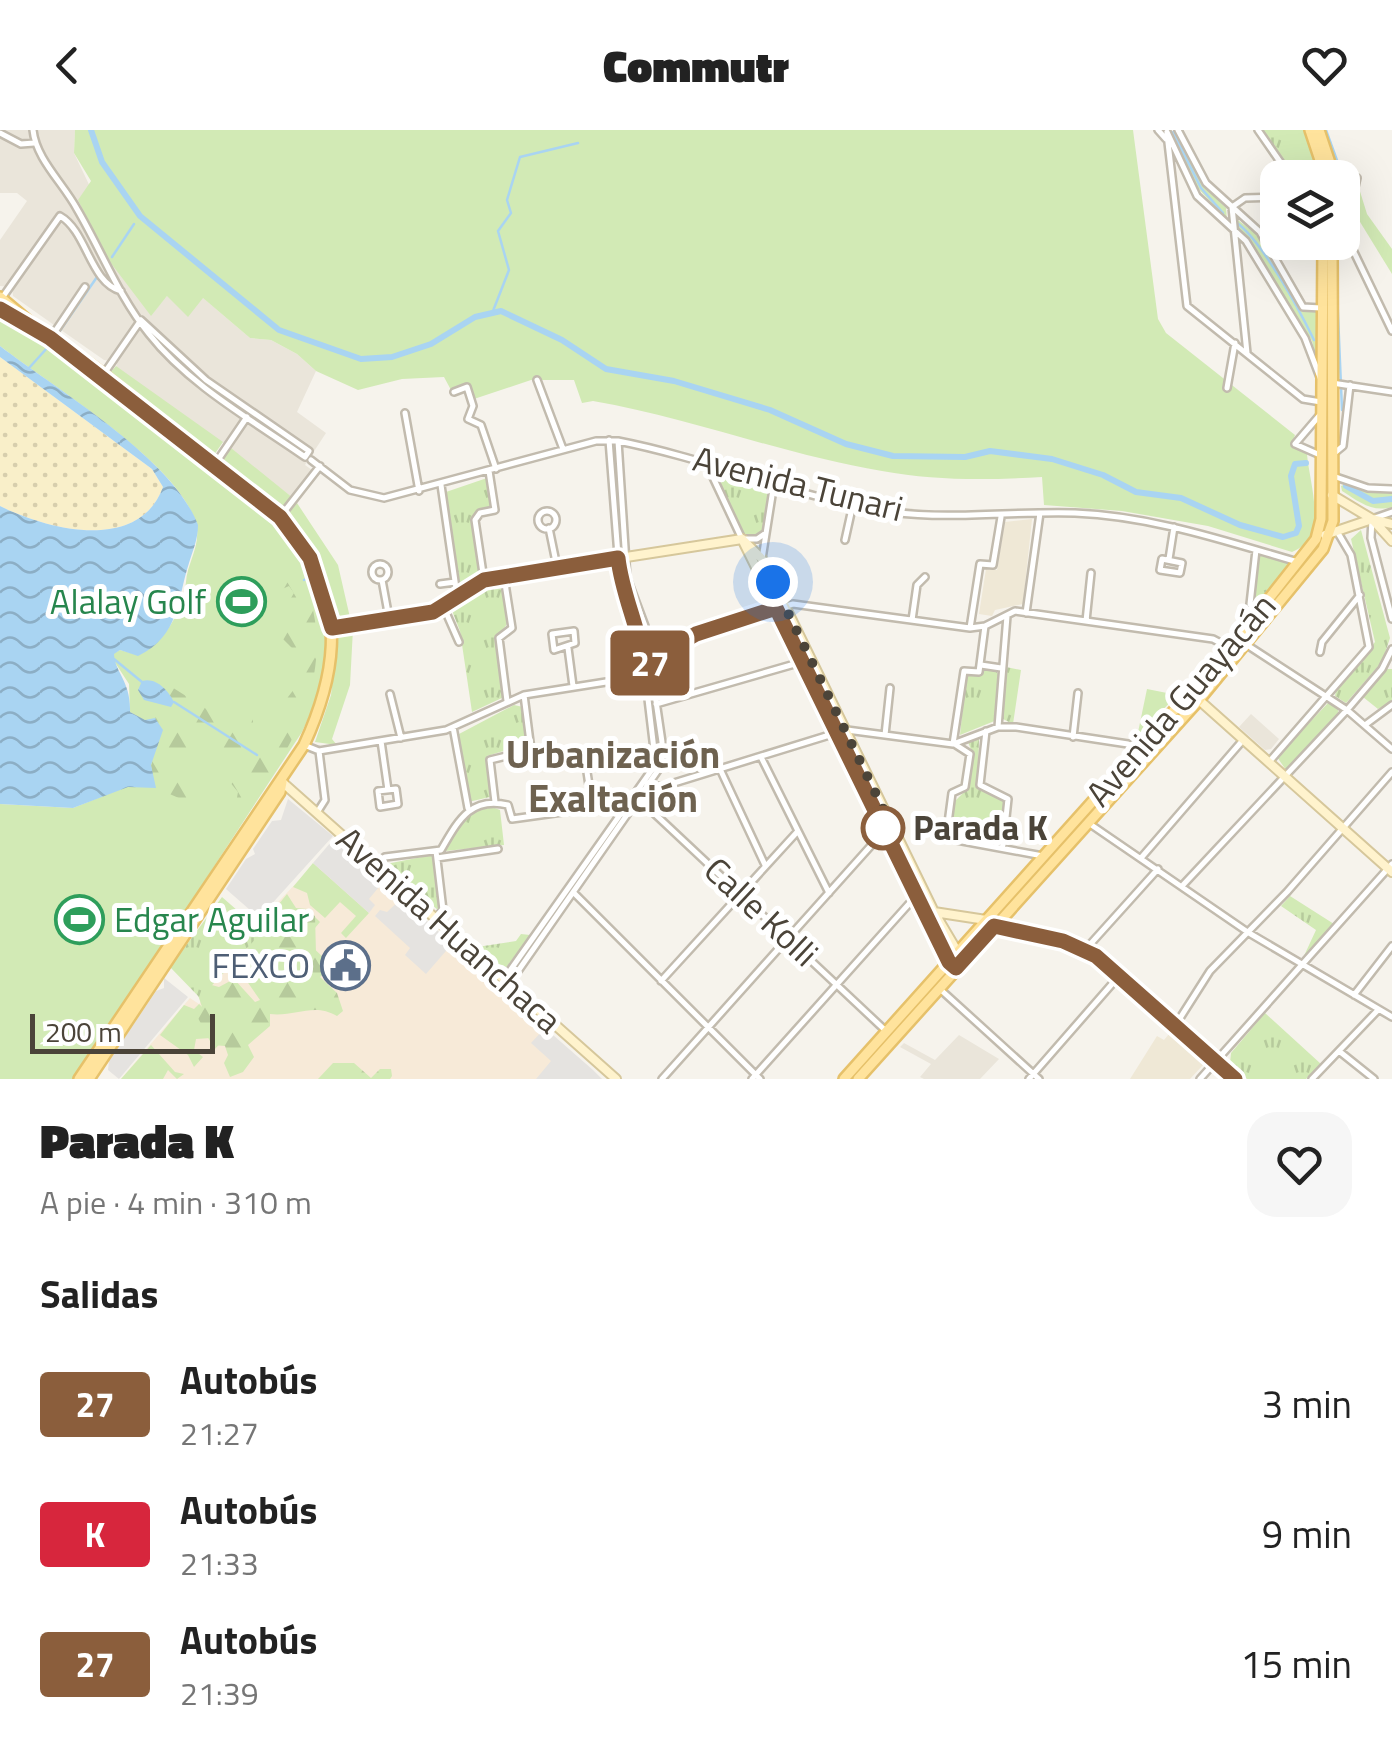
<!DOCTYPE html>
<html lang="es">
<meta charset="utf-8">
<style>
body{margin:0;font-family:"Titillium Web",sans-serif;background:#f6f6f6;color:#222;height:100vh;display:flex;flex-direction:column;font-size:38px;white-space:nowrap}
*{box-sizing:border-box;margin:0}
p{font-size:32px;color:#767676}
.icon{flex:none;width:55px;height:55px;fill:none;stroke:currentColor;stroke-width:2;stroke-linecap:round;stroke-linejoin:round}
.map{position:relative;height:949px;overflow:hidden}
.details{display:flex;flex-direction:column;background:#fff;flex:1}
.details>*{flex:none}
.badge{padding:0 20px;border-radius:8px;font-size:35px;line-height:65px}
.controls{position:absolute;left:1260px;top:30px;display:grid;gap:20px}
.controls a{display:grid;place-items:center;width:100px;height:100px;border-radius:20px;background:#fff;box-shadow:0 10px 40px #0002;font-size:50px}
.scale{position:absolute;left:30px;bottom:25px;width:185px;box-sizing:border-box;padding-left:10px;border:5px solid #4b4439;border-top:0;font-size:28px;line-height:35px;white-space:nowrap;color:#4b4439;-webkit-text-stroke:8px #fff;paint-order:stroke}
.you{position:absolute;width:50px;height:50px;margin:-25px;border:8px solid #fff;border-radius:50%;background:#1a73e8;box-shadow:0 0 0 15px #1a73e833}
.map>.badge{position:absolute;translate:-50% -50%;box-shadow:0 0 0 5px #fff}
h2{padding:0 40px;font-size:38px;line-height:90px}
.round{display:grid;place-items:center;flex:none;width:105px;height:105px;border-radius:30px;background:#f6f6f6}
.head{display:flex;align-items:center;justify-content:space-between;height:170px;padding:0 40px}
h1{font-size:48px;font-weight:800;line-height:75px}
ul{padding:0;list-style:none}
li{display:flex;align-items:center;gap:30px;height:130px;padding:0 40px}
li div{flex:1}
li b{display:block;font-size:38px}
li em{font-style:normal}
li .badge{min-width:110px;font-weight:700;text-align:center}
header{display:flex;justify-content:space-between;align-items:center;height:130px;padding:0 40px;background:#fff;font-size:45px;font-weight:800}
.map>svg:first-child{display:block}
</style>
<header><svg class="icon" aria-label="back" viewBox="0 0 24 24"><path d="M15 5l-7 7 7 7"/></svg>Commutr<svg class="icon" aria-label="heart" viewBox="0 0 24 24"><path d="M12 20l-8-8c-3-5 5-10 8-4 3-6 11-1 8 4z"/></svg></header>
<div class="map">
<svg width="1392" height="949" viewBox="0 0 1392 949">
<defs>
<pattern id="forest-firs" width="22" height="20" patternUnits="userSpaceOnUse" patternTransform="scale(2.5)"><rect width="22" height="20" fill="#d2eab5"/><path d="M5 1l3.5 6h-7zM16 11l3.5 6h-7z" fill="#b6ca9c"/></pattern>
<pattern id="sand-dots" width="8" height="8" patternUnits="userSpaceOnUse" patternTransform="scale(2.5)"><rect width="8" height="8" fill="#f9efc9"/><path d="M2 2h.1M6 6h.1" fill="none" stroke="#d7cead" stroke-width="1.8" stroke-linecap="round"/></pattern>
<pattern id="park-tufts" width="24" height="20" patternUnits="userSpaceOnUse" patternTransform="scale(2.5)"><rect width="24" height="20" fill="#d2eab5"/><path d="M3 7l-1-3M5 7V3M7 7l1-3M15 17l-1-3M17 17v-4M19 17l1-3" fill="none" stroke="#b6ca9c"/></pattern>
<pattern id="water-waves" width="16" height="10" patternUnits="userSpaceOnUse" patternTransform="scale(2.5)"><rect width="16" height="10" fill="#a9d4f2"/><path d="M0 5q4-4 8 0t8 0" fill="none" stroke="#8caec5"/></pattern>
</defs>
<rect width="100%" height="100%" fill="#f6f3ec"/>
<path fill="#eae5da" d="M0,0H75L74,23L151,185L167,166L202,167L250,208L271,210L297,224L316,241L297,282L326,303L305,335L312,340L293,368L231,321L232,314L219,312L116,239L117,232L104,230L61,200L64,195L58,191L54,195L13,166L12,157L0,156V110L27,71L17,63H0Z
M1251,584L1279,609L1271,619L1265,620L1239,597Z
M959,905L999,929L980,949H924L920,947L931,934L900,917L904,913L935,930Z"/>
<path fill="#f7ead8" d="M337,710L539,897L602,949H121L190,868L199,874L202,870L213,852L267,796L263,788Z"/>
<path fill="#efe8d6" d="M1032,389L1023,474L995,480L992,486L979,484L986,439L997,440L1005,392Z
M1169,904L1203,935L1190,949H1130L1157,906L1164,910Z"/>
<path fill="#d2eab5" d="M75,0H1133L1158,189L1166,203L1295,305L1291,316L1307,324C1309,353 1330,408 1292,422L1208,396L1122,381L1044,375L1042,347C988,350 936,351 882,341C785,325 691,288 593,271L582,273L574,250H531L474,269L469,254L451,260L444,247L402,249L358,260L316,241L297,224L271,210L250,208L203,168L188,187L167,166L151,186L107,128L78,70L91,51L74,23Z
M1175,1L1204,56L1226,78L1227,90L1196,56L1171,3Z
M1358,55L1367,84L1392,119V144L1357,87Z
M1234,87L1256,104L1299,178L1318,182V237L1312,211L1245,104L1234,95Z
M0,183L40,208C88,245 136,282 184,319C285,398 369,462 302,602L75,949H0V674L73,678L128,656L145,591L130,582L129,554L114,531V523L120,520L138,525C164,514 183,480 186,452C187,435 199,418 197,400C190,339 48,254 0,216Z
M116,236L223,312L214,325L109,244Z
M231,318L293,368L282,381L222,331Z
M1349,353L1373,363L1392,362V377C1372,383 1358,371 1342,361L1341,356Z
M297,373L338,435L351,492L336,486L320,435L287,385Z
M353,499L350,555L332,609L337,615L315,612L331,565L337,510L343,501Z
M1147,559L1177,565L1137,607Z
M313,733L369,783L346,808L341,803L356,786L340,772L325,788L310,775L307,763L293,757Z
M287,764L296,778L307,779L320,792L305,810L326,830L317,839L266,790Z
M199,874L230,903L214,920L211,908L196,909L194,920L203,927L194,937L188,925L160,905L184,875L194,879Z
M151,915L175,942L184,944L177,949L168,940L163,949H121Z"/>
<path fill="url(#forest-firs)" d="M288,420C338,499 317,576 269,649L256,652L234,684L238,662L224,645L222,623L215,618L186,619L180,626C183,645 199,651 202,670L197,676L156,658L151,636L163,600L155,588L158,585L184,590L188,586L161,571L160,560L167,554L235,597L246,580L253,582V609L267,617L288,567L298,554L293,519L283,509L282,495L288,487L293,493L297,487L291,468L294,463L289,456L271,464L267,459L269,451L274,452L285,441Z
M308,782L315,786L316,823L330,839L320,847L337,863L343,881L337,886C314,872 295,887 270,884V896L248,915L254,927L243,942L230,947L224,933L228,925L225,916L212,915L197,886L202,877L198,865L208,854L219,857L234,849L255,872L260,870L237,837L254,821L246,818L272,786L304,803L299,786Z
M333,933H354L371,948L380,939H391L392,946L390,949H318Z"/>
<path fill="url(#sand-dots)" d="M0,227L152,339L163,357C139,423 48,400 0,376Z"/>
<path fill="url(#park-tufts)" d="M1261,0H1305L1321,47L1278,48L1277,65H1273L1276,36L1281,41L1286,38Z
M716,338L769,355L762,403L750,406L740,402L713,340Z
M487,348L492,378L477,382L473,388L481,449L461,461L446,362Z
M1361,400L1390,508L1382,532L1346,573L1335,566L1336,561L1375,512L1351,409Z
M1265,424L1287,432L1288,436L1258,471L1253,467L1259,427Z
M501,450L507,494L496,510L504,567L472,582L460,501L451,478L478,457Z
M1006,537L1021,540L1013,594L1003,589Z
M983,539L995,540L1000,546L997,590L960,605L966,545L981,544Z
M1387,539H1392V572L1378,579L1363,567Z
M1328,573L1338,579L1339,586L1286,640L1277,627Z
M514,575L523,577L527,614L487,626L490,667L468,672L459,604Z
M979,606L978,659L1006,670L1001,706L996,710L951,701L955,671L969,657L972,622L968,612Z
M492,677L500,680L504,715L445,721L468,683Z
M432,725L440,779L439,781L386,734Z
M1290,766L1334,794L1303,828L1316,800L1281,776Z
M222,767L262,802L200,868L170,837Z
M521,804L530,805L505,839L477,817L516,811Z
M1265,883L1321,934L1306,949H1247L1230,933L1231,923Z"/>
<path fill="#e5e3e0" d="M288,669L333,706L259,788L226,759L246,729L255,724L253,719L272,691L281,690Z
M339,711L383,752L369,769L375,775L369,783L313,733L331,712Z
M402,768L452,814L426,844L405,825L410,818L375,786L380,780L387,782Z
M164,848L188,867L119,949L108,940L109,931L156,861L164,858Z
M545,898L593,940L602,949H536L551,931L531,913Z"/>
<path fill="url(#water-waves)" d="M0,216C57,260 173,328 198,395C198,409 193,420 189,433C177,469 180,506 138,526L120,520L114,524C115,543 131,551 130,582L145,590L155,588L163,600L151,635L156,658L128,657L73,678L0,674V376C48,400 139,423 163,357L152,339L0,227Z
M142,551C156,547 168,560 174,572L171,577L144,570L138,560Z"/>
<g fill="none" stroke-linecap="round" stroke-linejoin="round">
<path stroke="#a9d4f2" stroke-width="2.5" d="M1326,0L1343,47L1342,93
M1173,2L1201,58L1223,83
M1237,93C1262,111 1299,179 1314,210
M1336,124L1338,112
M112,127L134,94
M1336,137L1342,280
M493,181L509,140L498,101L511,83L507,70L520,27L578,13
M57,205L97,147
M29,238L48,217
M304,450L310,447
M114,529L142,552
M174,572L257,625"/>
<path stroke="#a9d4f2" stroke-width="6" d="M91,0L102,32L140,86L279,200L361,229L392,227L431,214L475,187L501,181L562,210L606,239L674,251L770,280L846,314L893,326L965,327L990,321L1052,329L1103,345L1136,362L1181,368L1240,395L1283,407L1296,403L1299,396L1291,346L1295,334L1306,333
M1346,356L1373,371L1392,369"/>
<defs>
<path id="street" d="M33,0C36,29 63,53 77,79C101,120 119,167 149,204C189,255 252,290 305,327L309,321L206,250L141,190
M1158,0L1166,9
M1178,0L1206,53L1260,102L1303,177L1321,178
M1258,0L1283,36
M1167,2L1197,66L1246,111L1305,208L1321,250
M0,3L21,14L34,13
M1167,4L1187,176L1303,269L1321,272
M1343,111L1357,48
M1344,111L1352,118L1392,201
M2,168L60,86C87,101 90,153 121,161
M50,209L85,157
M1247,223L1232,77L1245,68L1278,67
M103,245L141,190
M537,250L563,319
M1332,253L1392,262
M1227,258L1235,213
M454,262L467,257L473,276L468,289L481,295L496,339
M405,283L419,361
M1319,286L1295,314L1320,325
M1332,325L1343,316L1350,255
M311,330L350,360L384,368L596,311H618C711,329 799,369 892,382C953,390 1013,381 1075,383C1152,386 1225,411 1298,432
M710,333V341L742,409H757L766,403
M215,334L247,287
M1333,346L1368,358L1392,359
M441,355L457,465
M538 390a9 9 0 1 1 18 0a9 9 0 1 1-18 0Z
M1392,382L1372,389L1371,408L1392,489
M280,387L320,336
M549,398L557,437
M845,410L853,374
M1256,420L1250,474L1258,483
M762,429L774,353
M1162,429L1182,433L1180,443L1160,440Z
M1169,429L1174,397
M372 442a8 8 0 1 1 16 0a8 8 0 1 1-16 0Z
M504,447L512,498L499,508L507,571
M382,450L389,488
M484,450L475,390L480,383L495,380L489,341
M440,454L455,452
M444,478L459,512
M1026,483L1040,383
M912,490L917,455L925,447
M1086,491L1091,443
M970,498L980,434L993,435L1001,387
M574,501L575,513L554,520L552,504Z
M1247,515L1347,580L1392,619
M568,518L573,556
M1320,522L1322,512L1360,465
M643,535L696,504L793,474L970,498L985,496L1015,481L1213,509L1230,518
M981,535L1001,538
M390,564L401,608
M656,574L805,531
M1365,595L1392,575
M453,597L468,678
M998,597L1007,486
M847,600L953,614L998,597H1016L1128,614L1150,623
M986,601L980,655L1008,669L1003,715
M885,605L890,558
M1073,607L1078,563
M381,611L388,660
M953,614L964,541L979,542L985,496
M304,615L319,621L446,600L524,565L644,546
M956,615L970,624L965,657L952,663L946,708L1043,726
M761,627L829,763
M585,629L592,675
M1269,632L1369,517L1351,425L1338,403
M720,639L765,735
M651,654L661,657L836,603
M396,659L398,674L380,677L378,661Z
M640,670L887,902
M495,672L490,630L531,620L524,565
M318,681L325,670L319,621
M1090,694L1249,803L1392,887
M436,721L443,780L436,788
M437,728L498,719
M1141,728L1243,610
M376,734L385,727L441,720C458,691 470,666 508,675L512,689L627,673
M1183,755L1347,580L1382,539L1392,519
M574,763L760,949
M1085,820L1158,739
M504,849L651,641L655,628L640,502L620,451L609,310
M661,851L798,701
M509,854L661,636L662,612L645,496L627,448L618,311
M941,860L1039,949
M1354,865L1392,816
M1175,896L1210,841L1287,762L1392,642
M1339,921L1374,949
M662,949L885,700
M752,949L916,766
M1029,949L1119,846
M1200,949L1392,734
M1312,949L1378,880"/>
<path id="secondary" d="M1332,365L1372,389L1392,394
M1372,389L1392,411
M1325,405L1372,389
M742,409L953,835
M742,409L762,429L934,782L963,831
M332,498L433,482L479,452L504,446L742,409
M1199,570L1392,742
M282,652L616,949
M934,782L986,790L1000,799L1063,811L1096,826L1235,949"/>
<path id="primary" d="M1310,0L1326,48
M1319,0L1335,48
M0,167L50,209
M0,179C17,191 35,201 52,210C91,229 150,284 186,312C301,399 374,463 304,615L79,949
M89,949L280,662L282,652
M844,949L1230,518L1316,409L1321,389L1323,112
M858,949L1199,570L1323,419L1333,391L1332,112"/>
</defs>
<use href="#street" stroke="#c2bbae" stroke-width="10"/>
<use href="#secondary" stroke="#d6c79b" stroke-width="12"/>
<use href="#primary" stroke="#e6c16a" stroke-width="14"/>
<use href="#street" stroke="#fff" stroke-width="5"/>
<use href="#secondary" stroke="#fff3cd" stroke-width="8"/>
<use href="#primary" stroke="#ffe39c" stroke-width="9"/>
</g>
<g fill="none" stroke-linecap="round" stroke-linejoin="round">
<defs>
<path id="line" d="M0,179L50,208L280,387L310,428L332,498L433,482L484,450L618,428C622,465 639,497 644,534L696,504L776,478L949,832L956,838L994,796L1063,811L1096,826L1235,949"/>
</defs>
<use href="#line" stroke="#fff" stroke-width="22"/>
<use href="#line" stroke="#8b5e3c" stroke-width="15"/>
<path stroke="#4b4439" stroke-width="10" stroke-dasharray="0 18" d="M773,452L892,697L883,698"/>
</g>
<defs>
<symbol id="stadium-ring" viewBox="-11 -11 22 22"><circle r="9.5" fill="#fff" stroke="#2e9e5b" stroke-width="1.5"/><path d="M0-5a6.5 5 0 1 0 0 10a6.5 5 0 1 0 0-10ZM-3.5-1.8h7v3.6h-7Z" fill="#2e9e5b"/></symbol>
<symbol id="civic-ring" viewBox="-11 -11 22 22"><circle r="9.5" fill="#fff" stroke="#5c6f8a" stroke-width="1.5"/><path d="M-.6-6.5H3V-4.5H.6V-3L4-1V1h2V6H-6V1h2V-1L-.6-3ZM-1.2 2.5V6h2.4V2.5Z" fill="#5c6f8a"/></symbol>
</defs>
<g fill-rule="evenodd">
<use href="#stadium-ring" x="214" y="444" width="55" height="55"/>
<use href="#stadium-ring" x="52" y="762" width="55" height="55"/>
<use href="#civic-ring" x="318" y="808" width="55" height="55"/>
</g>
<circle fill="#fff" stroke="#8b5e3c" stroke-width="5" cx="883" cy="698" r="20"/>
<g text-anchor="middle" stroke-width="10" stroke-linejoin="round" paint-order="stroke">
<g font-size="35" fill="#4b4439" stroke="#fff">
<text transform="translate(798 354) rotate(14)" y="12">Avenida Tunari</text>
<text transform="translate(1181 570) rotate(-49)" y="12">Avenida Guayacán</text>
<text transform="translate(761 782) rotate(43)" y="12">Calle Kolli</text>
<text transform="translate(449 800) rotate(42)" y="12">Avenida Huanchaca</text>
</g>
<g font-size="35" fill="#27864d" stroke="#fff" text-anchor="end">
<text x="206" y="484">Alalay Golf</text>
<text x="114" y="802" text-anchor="start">Edgar Aguilar</text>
</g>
<g font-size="35" font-weight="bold" fill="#4b4439" stroke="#fff" text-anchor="start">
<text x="913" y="710">Parada K</text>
</g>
<g font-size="35" fill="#4e5e75" stroke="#fff" text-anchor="end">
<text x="310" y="848">FEXCO</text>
</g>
<g font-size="38" font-weight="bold" fill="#6e6250" stroke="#fff">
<text x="613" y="638">Urbanización<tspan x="613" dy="44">Exaltación</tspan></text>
</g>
</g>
</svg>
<div class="controls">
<a><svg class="icon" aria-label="layers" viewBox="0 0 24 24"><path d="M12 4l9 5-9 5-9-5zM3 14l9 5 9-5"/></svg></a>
</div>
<div class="scale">200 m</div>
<div class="you" style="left:773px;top:452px"></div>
<b class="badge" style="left:650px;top:533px;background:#8b5e3c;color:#fff">27</b>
</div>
<section class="details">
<div class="head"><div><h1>Parada K</h1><p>A pie · 4 min · 310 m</p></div><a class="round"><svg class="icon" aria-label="heart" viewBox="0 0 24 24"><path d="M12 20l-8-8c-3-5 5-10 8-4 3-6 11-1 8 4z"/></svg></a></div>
<h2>Salidas</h2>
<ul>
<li><span class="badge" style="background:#8b5e3c;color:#fff">27</span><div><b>Autobús</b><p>21:27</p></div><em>3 min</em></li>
<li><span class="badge" style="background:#d7263d;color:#fff">K</span><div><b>Autobús</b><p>21:33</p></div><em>9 min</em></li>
<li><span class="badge" style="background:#8b5e3c;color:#fff">27</span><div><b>Autobús</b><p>21:39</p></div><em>15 min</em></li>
</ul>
</section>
